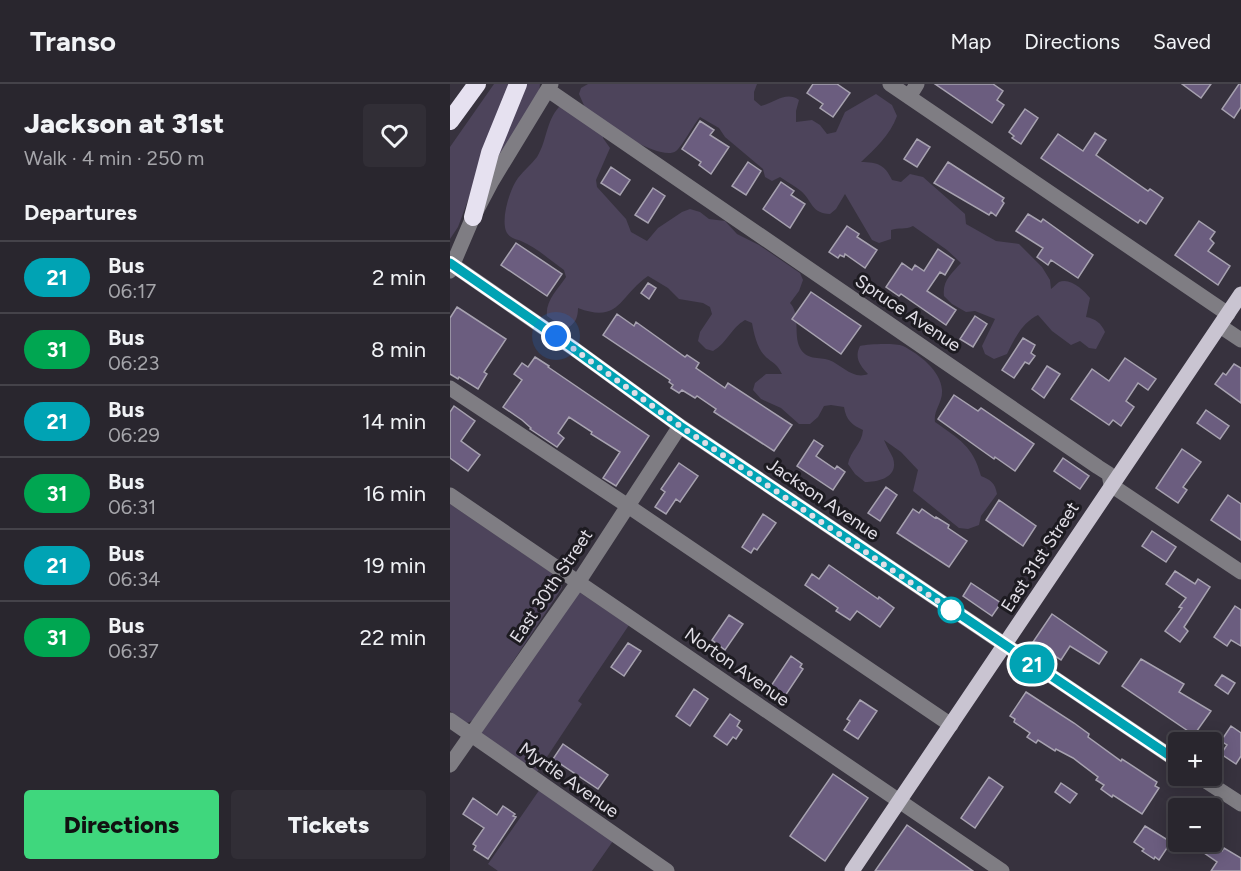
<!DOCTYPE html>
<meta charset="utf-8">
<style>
body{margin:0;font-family:Figtree,sans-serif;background:#312e36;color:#f1f3f6;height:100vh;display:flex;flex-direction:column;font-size:22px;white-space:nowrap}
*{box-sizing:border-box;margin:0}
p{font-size:20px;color:#a5a5aa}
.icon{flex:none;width:33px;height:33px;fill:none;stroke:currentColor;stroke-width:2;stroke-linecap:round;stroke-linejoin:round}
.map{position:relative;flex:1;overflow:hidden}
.panel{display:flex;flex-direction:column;background:#29262e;width:450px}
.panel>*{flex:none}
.badge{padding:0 12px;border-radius:20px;font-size:21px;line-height:39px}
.controls{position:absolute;left:718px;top:648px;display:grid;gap:12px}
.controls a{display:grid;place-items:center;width:54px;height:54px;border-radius:6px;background:#29262e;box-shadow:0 3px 15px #0003,0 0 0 2px #45434a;font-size:30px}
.you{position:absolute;width:30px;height:30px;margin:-15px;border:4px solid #fff;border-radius:50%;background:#1a73e8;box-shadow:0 0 0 9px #1a73e833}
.map>.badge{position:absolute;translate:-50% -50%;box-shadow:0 0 0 3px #fff}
h2{padding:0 24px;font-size:22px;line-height:54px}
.round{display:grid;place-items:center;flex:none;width:63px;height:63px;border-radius:6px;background:#312e36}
.headline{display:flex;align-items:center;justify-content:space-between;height:102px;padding:0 24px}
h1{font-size:28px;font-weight:800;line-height:45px}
.cta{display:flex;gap:12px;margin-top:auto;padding:12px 24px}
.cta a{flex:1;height:69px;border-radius:6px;background:#3fd77d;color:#111;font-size:24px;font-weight:800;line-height:69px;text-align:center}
.cta a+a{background:#312e36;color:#f1f3f6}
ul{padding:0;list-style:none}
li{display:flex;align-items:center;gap:18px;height:72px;padding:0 24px;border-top:2px solid #45434a}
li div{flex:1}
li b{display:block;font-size:22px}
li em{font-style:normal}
li .badge{min-width:66px;font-weight:700;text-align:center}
header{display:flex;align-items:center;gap:36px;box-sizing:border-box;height:84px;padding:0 30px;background:#29262e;border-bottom:2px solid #45434a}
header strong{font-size:28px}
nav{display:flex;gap:33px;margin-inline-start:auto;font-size:21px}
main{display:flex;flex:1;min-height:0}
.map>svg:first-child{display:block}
</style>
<header>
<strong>Transo</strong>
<nav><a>Map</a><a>Directions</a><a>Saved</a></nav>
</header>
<main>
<section class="panel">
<div class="headline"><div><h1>Jackson at 31st</h1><p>Walk · 4 min · 250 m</p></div><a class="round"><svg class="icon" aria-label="heart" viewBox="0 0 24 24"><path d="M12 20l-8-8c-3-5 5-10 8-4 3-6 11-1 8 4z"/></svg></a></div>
<h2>Departures</h2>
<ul>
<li><span class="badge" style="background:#00a3b4;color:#fff">21</span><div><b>Bus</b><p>06:17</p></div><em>2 min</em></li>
<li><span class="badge" style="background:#00a651;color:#fff">31</span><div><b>Bus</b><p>06:23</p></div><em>8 min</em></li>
<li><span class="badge" style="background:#00a3b4;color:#fff">21</span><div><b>Bus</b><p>06:29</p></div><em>14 min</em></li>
<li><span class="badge" style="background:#00a651;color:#fff">31</span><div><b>Bus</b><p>06:31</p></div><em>16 min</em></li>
<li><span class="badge" style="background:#00a3b4;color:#fff">21</span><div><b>Bus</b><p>06:34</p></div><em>19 min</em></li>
<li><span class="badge" style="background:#00a651;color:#fff">31</span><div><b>Bus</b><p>06:37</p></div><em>22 min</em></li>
</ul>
<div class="cta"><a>Directions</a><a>Tickets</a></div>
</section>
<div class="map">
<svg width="791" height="787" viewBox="0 0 791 787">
<rect width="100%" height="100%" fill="#37323e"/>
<path fill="#4d445b" d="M44,0H61L8,143L0,155V63Z
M73,0H90L89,10L41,90Z
M138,0H307L304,8V16L311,22C326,18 336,7 349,16L346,27V38L362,36L370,41L377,50L386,48L395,28L426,10L442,21L447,32C440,51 425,65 411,78C428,78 435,81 442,96L451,98L460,90L473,93L515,130L516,140L546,157L569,160L592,183L600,196L601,205C604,203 606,200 609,198C620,193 634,206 640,214L636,233C646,235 651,239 655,248L646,265L639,264L630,257L621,261L602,247L588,231C573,238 564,255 557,270L544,275L535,270L532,262L545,235L525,227L516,228L502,220L494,212C492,197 502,189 511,179L497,166L463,142C455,146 449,143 441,146V155L429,159L422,156L395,110L386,125L380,130C361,129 363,118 351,107C345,102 337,98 330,93L322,97L315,93L313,85L275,53L269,44L250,33C244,40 231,64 226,67C213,77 168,48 155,40L153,54L160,64L146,96L147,103L176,135L181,148L197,157L208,144L232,128L240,125L250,128L259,135L275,137L287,150L309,161L350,189L353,196L349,207L340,219C351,231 343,250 350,264C356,276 369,273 379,276C392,281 403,296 418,290C410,281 404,274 410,262C419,260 445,259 453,262C469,270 491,287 492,306C493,318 483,327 485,338C509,355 523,362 531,392C541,396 545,399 547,410L531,432L529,441L518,445L509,444L463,407L468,386L451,368L434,356C436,361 440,368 443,374C449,393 429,398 415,398L405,390L398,380C400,367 412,360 413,346C402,341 396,336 394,323L381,321L374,322L368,333L360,340H349L331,324L311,315L303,306L305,299L316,290H332C326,278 323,280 315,272C307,264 304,250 302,239L295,236C281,244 277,259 263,267L256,265L248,257L250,248L262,230L260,223L253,219L229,215L218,204L198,192C169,212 170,240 128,224C128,234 125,240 116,245L97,232C95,217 108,205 116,193L114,186C101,177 86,163 71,157C65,155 59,154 56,147C51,133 60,105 68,94C74,86 81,81 87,73C97,57 96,37 109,23L136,26L129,10L131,4Z
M0,420L112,496V504L24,636L17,639L0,627Z
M129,508L179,541L128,617L132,620L87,688L30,649Z
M90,705L163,757L142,787H48L38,780Z"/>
<path fill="#6b5d7f" stroke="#a7a2b0" stroke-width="1.5" d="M363,0H387L400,9L383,33L370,24L373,20L357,9Z
M485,0H543L553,7L547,16L554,21L542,39Z
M732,0H761L751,14Z
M789,0H791V23L784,34L772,25Z
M575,25L588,34L571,60L562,54L564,52L559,48Z
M250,37L264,46L260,51L279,63L261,90L249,81L251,78L232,65Z
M645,49L656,56L646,71L698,107L700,105L713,114L696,140L690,136L688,139L591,74L608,50L633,67Z
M467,55L480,63L467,83L454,75Z
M298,78L311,87L296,111L282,102Z
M498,78L554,114L552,117L554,119L546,132L541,128L539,131L484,99Z
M161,83L180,96L170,111L151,99Z
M331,98L344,107L341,111L355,120L340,144L313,125Z
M203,104L215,112L198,139L185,131Z
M578,130L591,138L593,135L643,171L628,194L601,176L598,181L587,173L593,164L566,147Z
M749,137L765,148L760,155L764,159L758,167L780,182L768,201L725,171Z
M397,142L409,150L407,153L427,166L415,184L395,170L394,173L390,171L388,174L379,168Z
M66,159L112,190L97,212L51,181Z
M488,165L504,176L495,191L490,188L477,207L506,226L496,241L451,210L449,212L436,203L452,179L462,186L465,181L474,187Z
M198,199L206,204L199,215L191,209Z
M361,208L411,242L391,270L342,235Z
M7,223L56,255L34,288L37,290L28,305L9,293L8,295L0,290V234Z
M167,230L184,242L186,238L235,273L237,271L249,279L246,284L275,304L278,299L342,341L324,367L264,328L266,325L247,312L245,314L232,306L229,309L221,304L223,301L219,298L220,296L153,251Z
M525,232L537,240L523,263L510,255Z
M573,254L585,261L581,269L585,272L579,280L575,278L564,294L552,286Z
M85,273L99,282L98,283L199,352L166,402L153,394L170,368L141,350L142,348L119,333L108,349L114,354L107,363L80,345L81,344L72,336L53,323L72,296L64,290L72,279L78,283Z
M675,274L706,295L698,306L688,299L676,317L684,323L671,342L663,336L659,341L621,315L642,285L659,297Z
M784,280L791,284V319L765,300L773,289L776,291Z
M597,282L610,290L594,314L582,305Z
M504,311L528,327L531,324L584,360L565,387L545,373L544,375L488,335Z
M4,322L25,337L11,357L30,371L18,387L0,374V328Z
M756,326L779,342L770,355L747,339Z
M364,356L373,362L366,372L385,385L387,382L395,388L383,406L347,382Z
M732,365L751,378L733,403L737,406L728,419L706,404Z
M613,374L639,392L630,405L604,387Z
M229,379L248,392L230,418L226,415L216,430L205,423L215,408L211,405Z
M436,403L447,411L430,437L418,429Z
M778,411L791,420V456L761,436Z
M549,416L586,442L573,462L536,436Z
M463,425L469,429L472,425L485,434L486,433L499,441L498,444L517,457L499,483L447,449Z
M313,430L326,439L307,466L304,464L301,469L292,463Z
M702,447L726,463L716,478L692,462Z
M379,481L428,515L429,513L444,524L430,543L407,527L400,536L386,527L388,524L355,501L362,490L369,495Z
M725,487L745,500L748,495L760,503L734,543L738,547L730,558L715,547L732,524L729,523L736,514L716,500Z
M521,499L551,519L542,532L513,512Z
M785,522L791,526V562L781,556L777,562L764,553Z
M602,530L657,568L649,580L620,562L611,576L583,558Z
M279,531L293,540L275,566L262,556Z
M178,559L191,567L174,592L161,583Z
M341,572L352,580L350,583L353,585L335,612L321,602Z
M691,575L734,600L729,608L761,627L744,651L672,602Z
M772,591L785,599L778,610L765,601Z
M244,605L258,615L240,642L226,632Z
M576,608L624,639L639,650L638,653L671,677L672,675L707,698L705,702L709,704L692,730L663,711L662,713L651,705L654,701L646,696L648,693L623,674L606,665L605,667L588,656L586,659L577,653L580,649L564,638L565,635L560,632Z
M410,616L427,627L408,655L394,646L400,637L397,635Z
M280,630L290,637L287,642L292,646L286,655L283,653L277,661L264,652Z
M781,642L791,649V672L786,680L771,670L777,661L771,657Z
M113,660L158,691L148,705L103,675Z
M383,690L418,714L375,777L340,752Z
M539,693L553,703L525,744L511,734Z
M611,699L627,710L620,719L605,708Z
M23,714L47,731L53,722L65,730L63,732L66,733L38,775L24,766L26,762L23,760L34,744L13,730Z
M457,741L523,787H425Z
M695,742L721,758L709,776L705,773L704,775L692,767L694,765L684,758Z
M751,758H759L772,767L774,764L791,774V787H761L767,778L747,764Z"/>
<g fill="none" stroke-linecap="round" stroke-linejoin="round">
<path stroke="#7f7d83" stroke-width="15" d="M440,0L778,230
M98,6L648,383L659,390L661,401L791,488
M459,13L467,0
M0,179L123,264L230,342L729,678
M0,187L23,133L42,97L101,0
M770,242L791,256
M0,304L178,422L501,641
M0,411L552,787
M0,636L217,787
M0,681L129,497L230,342
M748,692L791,720"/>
<path stroke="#c9c4d1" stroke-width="15" d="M402,787L791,210"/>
<path stroke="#e6e1f0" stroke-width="18" d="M0,37L27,0
M23,133L40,69L68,0"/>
</g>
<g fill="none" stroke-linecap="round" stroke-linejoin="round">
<defs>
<path id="line" d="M0,179L123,264L230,342L729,678"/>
</defs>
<use href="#line" stroke="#fff" stroke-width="14"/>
<use href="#line" stroke="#00a3b4" stroke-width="9"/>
<path stroke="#e1dee6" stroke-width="6" stroke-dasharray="0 10.8" d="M106,252L230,342L501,526"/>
</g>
<circle fill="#fff" stroke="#00a3b4" stroke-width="3" cx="501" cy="526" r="12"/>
<g text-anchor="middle" stroke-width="6" stroke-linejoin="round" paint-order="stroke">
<g font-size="18" fill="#e1dee6" stroke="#1d1b21">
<text transform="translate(458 229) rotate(34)" y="6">Spruce Avenue</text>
<text transform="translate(373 415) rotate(34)" y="6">Jackson Avenue</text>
<text transform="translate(590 473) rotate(-57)" y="6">East 31st Street</text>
<text transform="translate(101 502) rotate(-56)" y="6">East 30th Street</text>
<text transform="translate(287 583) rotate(35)" y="6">Norton Avenue</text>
<text transform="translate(119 696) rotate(35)" y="6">Myrtle Avenue</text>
</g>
</g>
</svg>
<div class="controls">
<a>+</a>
<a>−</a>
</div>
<div class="you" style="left:106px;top:252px"></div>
<b class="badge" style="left:582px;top:580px;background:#00a3b4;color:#fff">21</b>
</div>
</main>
